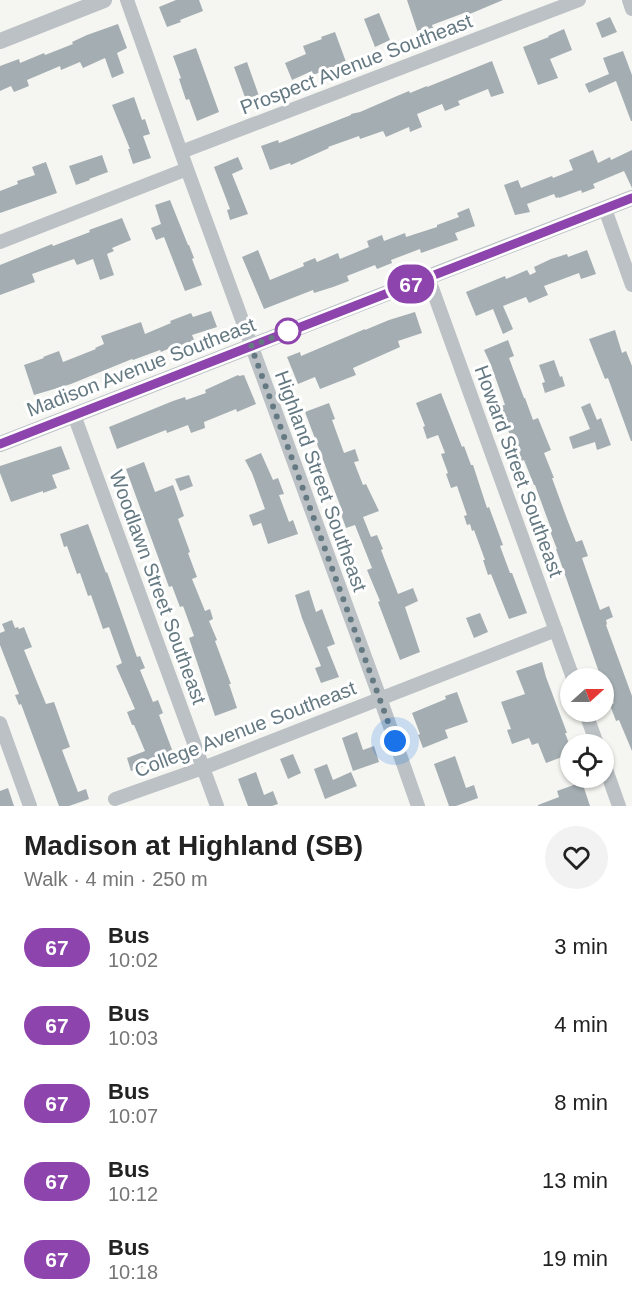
<!DOCTYPE html>
<meta charset="utf-8">
<style>
body{margin:0;font-family:Helvetica,sans-serif;background:#f2f2f2;color:#222;height:100vh;display:flex;flex-direction:column;font-size:22px;white-space:nowrap}
*{box-sizing:border-box;margin:0}
p{font-size:20px;color:#767676}
.icon{flex:none;width:33px;height:33px;fill:none;stroke:currentColor;stroke-width:2;stroke-linecap:round;stroke-linejoin:round}
.map{position:relative;height:806px;overflow:hidden}
.sheet{display:flex;flex-direction:column;background:#fff;flex:1}
.sheet>*{flex:none}
.badge{padding:0 12px;border-radius:20px;font-size:21px;line-height:39px}
.needle{width:39px;rotate:69deg}
.buttons{position:absolute;left:560px;top:668px;display:grid;gap:12px}
.buttons a{display:grid;place-items:center;width:54px;height:54px;border-radius:50%;background:#fff;box-shadow:0 2px 4px #0004;font-size:30px}
.you{position:absolute;width:30px;height:30px;margin:-15px;border:4px solid #fff;border-radius:50%;background:#1a73e8;box-shadow:0 0 0 9px #1a73e833}
.map>.badge{position:absolute;translate:-50% -50%;box-shadow:0 0 0 3px #fff}
.round{display:grid;place-items:center;flex:none;width:63px;height:63px;border-radius:32px;background:#f2f2f2}
.overview{display:flex;align-items:center;justify-content:space-between;height:102px;padding:0 24px}
h1{font-size:28px;font-weight:600;line-height:45px}
ul{padding:0;list-style:none}
li{display:flex;align-items:center;gap:18px;height:78px;padding:0 24px}
li div{flex:1}
li b{display:block;font-size:22px}
li em{font-style:normal}
li .badge{min-width:66px;font-weight:700;text-align:center}
.map>svg:first-child{display:block}
</style>
<div class="map">
<svg width="632" height="806" viewBox="0 0 632 806">
<rect width="100%" height="100%" fill="#f5f5f1"/>
<path fill="#a4aeb2" d="M176,0H199L203,11L180,20L181,22L167,27L159,7Z
M407,0H503L465,16L464,13L432,25L433,28L418,33Z
M379,13L390,40L375,47L364,19Z
M610,17L617,32L602,38L596,23Z
M118,24L127,48L117,53L124,73L112,78L105,58L83,68L80,62L61,70L60,66L27,80L29,86L14,92L11,86L0,91V66L19,59L20,63L44,53L45,55L73,44L72,42L87,35Z
M564,29L572,50L550,59L558,78L538,85L523,47L549,37L548,36Z
M335,32L346,62L313,75L312,71L292,80L285,63L306,54L303,46L322,39L321,37Z
M196,48L219,112L197,121L189,99L186,100L179,79L181,78L173,56Z
M623,51L632,75V121H631L616,81L589,93L585,84L609,74L603,58Z
M492,61L504,93L491,97L488,89L458,101L460,105L445,111L442,104L417,114L422,127L410,132L409,127L386,137L383,131L360,139L359,136L328,147L329,148L291,165L290,163L270,170L261,146L278,140L279,143L351,115V114L360,112L397,96L409,91L410,93L427,86V87Z
M247,62L259,96L246,100L234,67Z
M134,97L142,120L145,119L150,134L143,136L151,158L133,164L128,149H130L112,105Z
M593,150L598,163L610,157L611,160L632,150V188L624,171L593,184L595,188L582,193L581,190L559,198V197L556,198L554,194L527,204L530,212L515,215L504,185L518,180L521,188L552,176L553,178L573,170L569,160Z
M102,155L108,172L89,179L90,180L76,185L69,166Z
M238,157L243,169L232,174L248,214L230,220L227,210L230,209L214,167Z
M46,162L57,193L0,213V191L18,184L17,181L35,175L32,167Z
M170,200L188,245H189L194,258L192,259L202,285L185,291L164,237L156,240L151,228L161,224L155,205Z
M469,208L475,226L455,233L458,240L421,253L420,249L391,260L392,263L377,269L375,265L347,276L349,281L333,287L314,293L313,290L264,309L242,257L258,250L270,280L304,266L303,263L315,258L317,262L338,253L340,259L369,247L367,241L382,235L384,241L405,233L406,237L437,227V225L459,217L457,213Z
M122,218L131,240L112,248L114,251L107,254L114,275L100,280L93,259L77,265L74,259L32,274L35,282L0,295V265L52,244L53,246L90,232L89,230Z
M587,250L596,274L581,279L579,273L544,286L548,295L529,303L526,297L503,306L513,329L503,334L493,309L476,316L466,292L505,276L506,279L527,270L530,275L536,272L534,267L551,259L567,254L568,257Z
M211,311L217,327L192,335L195,342L180,347L179,344L161,352L160,350L133,360L132,359L71,384L34,395L24,365L44,358L43,357L59,351L63,362L96,349L95,348L104,344L101,336L141,322L145,334L171,323L170,321L191,313L193,317Z
M415,312L422,333L398,341L400,347L353,368L356,375L320,389L315,377L298,384L287,357L300,352L301,356L365,329V330L389,320Z
M615,330L622,353L626,351L632,366V441H631L608,378L605,379L589,339Z
M508,340L514,356L509,358L524,398H525L533,420L538,418L551,450L544,453L554,478H552L567,519L576,542L582,540L588,556L582,558L600,610L609,606L613,617L606,620L607,624L606,625L632,696V751L619,720L616,721L610,705L614,703L604,678H601L556,549H557L548,526H550L535,485H534L524,460L519,462L500,406L505,405L491,365L484,350Z
M554,360L560,377L562,376L565,386L545,393L542,383L545,382L539,365Z
M238,375L239,376L244,375L256,404L237,412L236,409L204,422L205,428L191,433L188,425L167,433L166,430L117,449L109,427L173,401L185,397L186,400L206,393L205,390Z
M441,393L462,447L464,446L471,465H473L487,508L489,507L503,545L500,546L510,573H512L527,613L509,619L491,574L488,575L483,560H485L474,530L472,531L470,524L467,525L464,516L467,515L457,486L451,488L446,474L448,473L441,454L445,453L438,435L427,439L423,427L425,426L416,403Z
M329,403L335,419L332,420L344,453L355,449L359,461L354,462L363,485L366,484L379,511L363,517L371,537L377,535L383,549L381,550L398,594L413,588L418,601L405,607L420,652L400,660L378,602L380,601L367,570L372,568L355,525L346,528L341,514L343,513L305,412Z
M590,403L597,420L601,418L611,445L597,450L595,442L573,449L569,437L590,429L581,407Z
M61,446L70,469L52,475L57,488L43,493V491L11,502L0,473V466Z
M261,453L273,480L278,478L284,494L279,495L289,522L293,520L298,534L268,544L261,523L253,526L249,515L265,509L252,473L245,460Z
M144,462L155,492L173,485L184,516L178,519L190,552L188,553L197,577L192,579L205,611L210,609L213,619L209,621L217,640L215,641L231,684H229L237,708L215,716L189,638L194,636L183,606L180,607L172,586L169,587L126,469Z
M189,475L193,486L180,491L175,479Z
M88,524L106,573L107,572L137,657L140,656L145,668L140,670L153,702L158,700L163,713L159,715L174,755L131,771L127,758L145,751L134,725H132L127,712L135,709L116,666L122,663L109,627L103,629L91,595L88,596L80,573L77,574L67,546L64,547L60,534Z
M309,590L316,612L322,609L335,644L327,647L339,677L321,683L315,668L321,666L302,618L295,595Z
M480,613L488,632L474,638L466,618Z
M12,620L15,628L18,627L19,629L24,627L32,647L24,650L46,704L54,702L70,747L62,750L78,792L86,789L89,799L69,806H59L21,704L19,705L15,695L19,694L0,645V633L5,631L2,624Z
M542,662L546,677L567,733H565L570,746V754L546,763L538,743L532,745L529,738L512,744L507,730L511,729L501,702L525,694L516,671Z
M457,692L468,722L445,730L448,738L423,748L418,735L420,734L412,713L446,699L445,696Z
M357,732L363,750L374,746L379,762L353,771L342,738Z
M293,754L301,773L288,779L280,759Z
M455,756L466,788L474,785L478,798L456,806H449L434,764Z
M327,764L333,780L351,772L357,786L325,799L314,769Z
M256,772L264,795L273,791L278,804L272,806H248L238,779Z
M582,782L590,806H538V805L559,797L557,791Z
M8,788L14,806H0V791Z"/>
<g fill="none" stroke-linecap="round" stroke-linejoin="round">
<path stroke="#bbc1c4" stroke-width="14" d="M127,0L187,169L380,698L418,806
M629,0L632,9
M181,152L579,0
M605,209L632,285
M0,242L187,169
M428,277L573,678
M74,415L217,806
M585,711L597,744
M0,723L30,806
M603,761L619,806
M115,799L203,768L556,630"/>
<path stroke="#bbc1c4" stroke-width="16" d="M0,41L104,0
M0,444L508,246L632,198"/>
</g>
<g fill="none" stroke-linecap="round" stroke-linejoin="round">
<defs>
<path id="line" d="M0,444L632,198"/>
</defs>
<use href="#line" stroke="#fff" stroke-width="14"/>
<use href="#line" stroke="#8e44ad" stroke-width="9"/>
<path stroke="#657982" stroke-width="6" stroke-dasharray="0 10.8" d="M288,331L295,329L251,346L395,741"/>
</g>
<circle fill="#fff" stroke="#8e44ad" stroke-width="3" cx="288" cy="331" r="12"/>
<g text-anchor="middle" stroke-width="6" stroke-linejoin="round" paint-order="stroke">
<g font-size="20" fill="#657982" stroke="#fff">
<text transform="translate(356 64) rotate(-21)" y="7">Prospect Avenue Southeast</text>
<text transform="translate(141 367) rotate(-21)" y="7">Madison Avenue Southeast</text>
<text transform="translate(519 471) rotate(70)" y="7">Howard Street Southeast</text>
<text transform="translate(321 481) rotate(70)" y="7">Highland Street Southeast</text>
<text transform="translate(158 587) rotate(70)" y="7">Woodlawn Street Southeast</text>
<text transform="translate(245 729) rotate(-21)" y="7">College Avenue Southeast</text>
</g>
</g>
</svg>
<div class="buttons">
<a><svg class="needle" viewBox="-14 -14 28 28"><path d="M0-13l5 13h-10z" fill="#e53935"/><path d="M0 13l5-13h-10z" fill="#767676"/></svg></a>
<a><svg class="icon" aria-label="locate" viewBox="0 0 24 24"><circle cx="12" cy="12" r="6"/><path d="M12 2v4M12 18v4M2 12h4M18 12h4"/></svg></a>
</div>
<div class="you" style="left:395px;top:741px"></div>
<b class="badge" style="left:411px;top:284px;background:#8e44ad;color:#fff">67</b>
</div>
<section class="sheet">
<div class="overview"><div><h1>Madison at Highland (SB)</h1><p>Walk · 4 min · 250 m</p></div><a class="round"><svg class="icon" aria-label="heart" viewBox="0 0 24 24"><path d="M12 20l-8-8c-3-5 5-10 8-4 3-6 11-1 8 4z"/></svg></a></div>
<ul>
<li><span class="badge" style="background:#8e44ad;color:#fff">67</span><div><b>Bus</b><p>10:02</p></div><em>3 min</em></li>
<li><span class="badge" style="background:#8e44ad;color:#fff">67</span><div><b>Bus</b><p>10:03</p></div><em>4 min</em></li>
<li><span class="badge" style="background:#8e44ad;color:#fff">67</span><div><b>Bus</b><p>10:07</p></div><em>8 min</em></li>
<li><span class="badge" style="background:#8e44ad;color:#fff">67</span><div><b>Bus</b><p>10:12</p></div><em>13 min</em></li>
<li><span class="badge" style="background:#8e44ad;color:#fff">67</span><div><b>Bus</b><p>10:18</p></div><em>19 min</em></li>
</ul>
</section>
